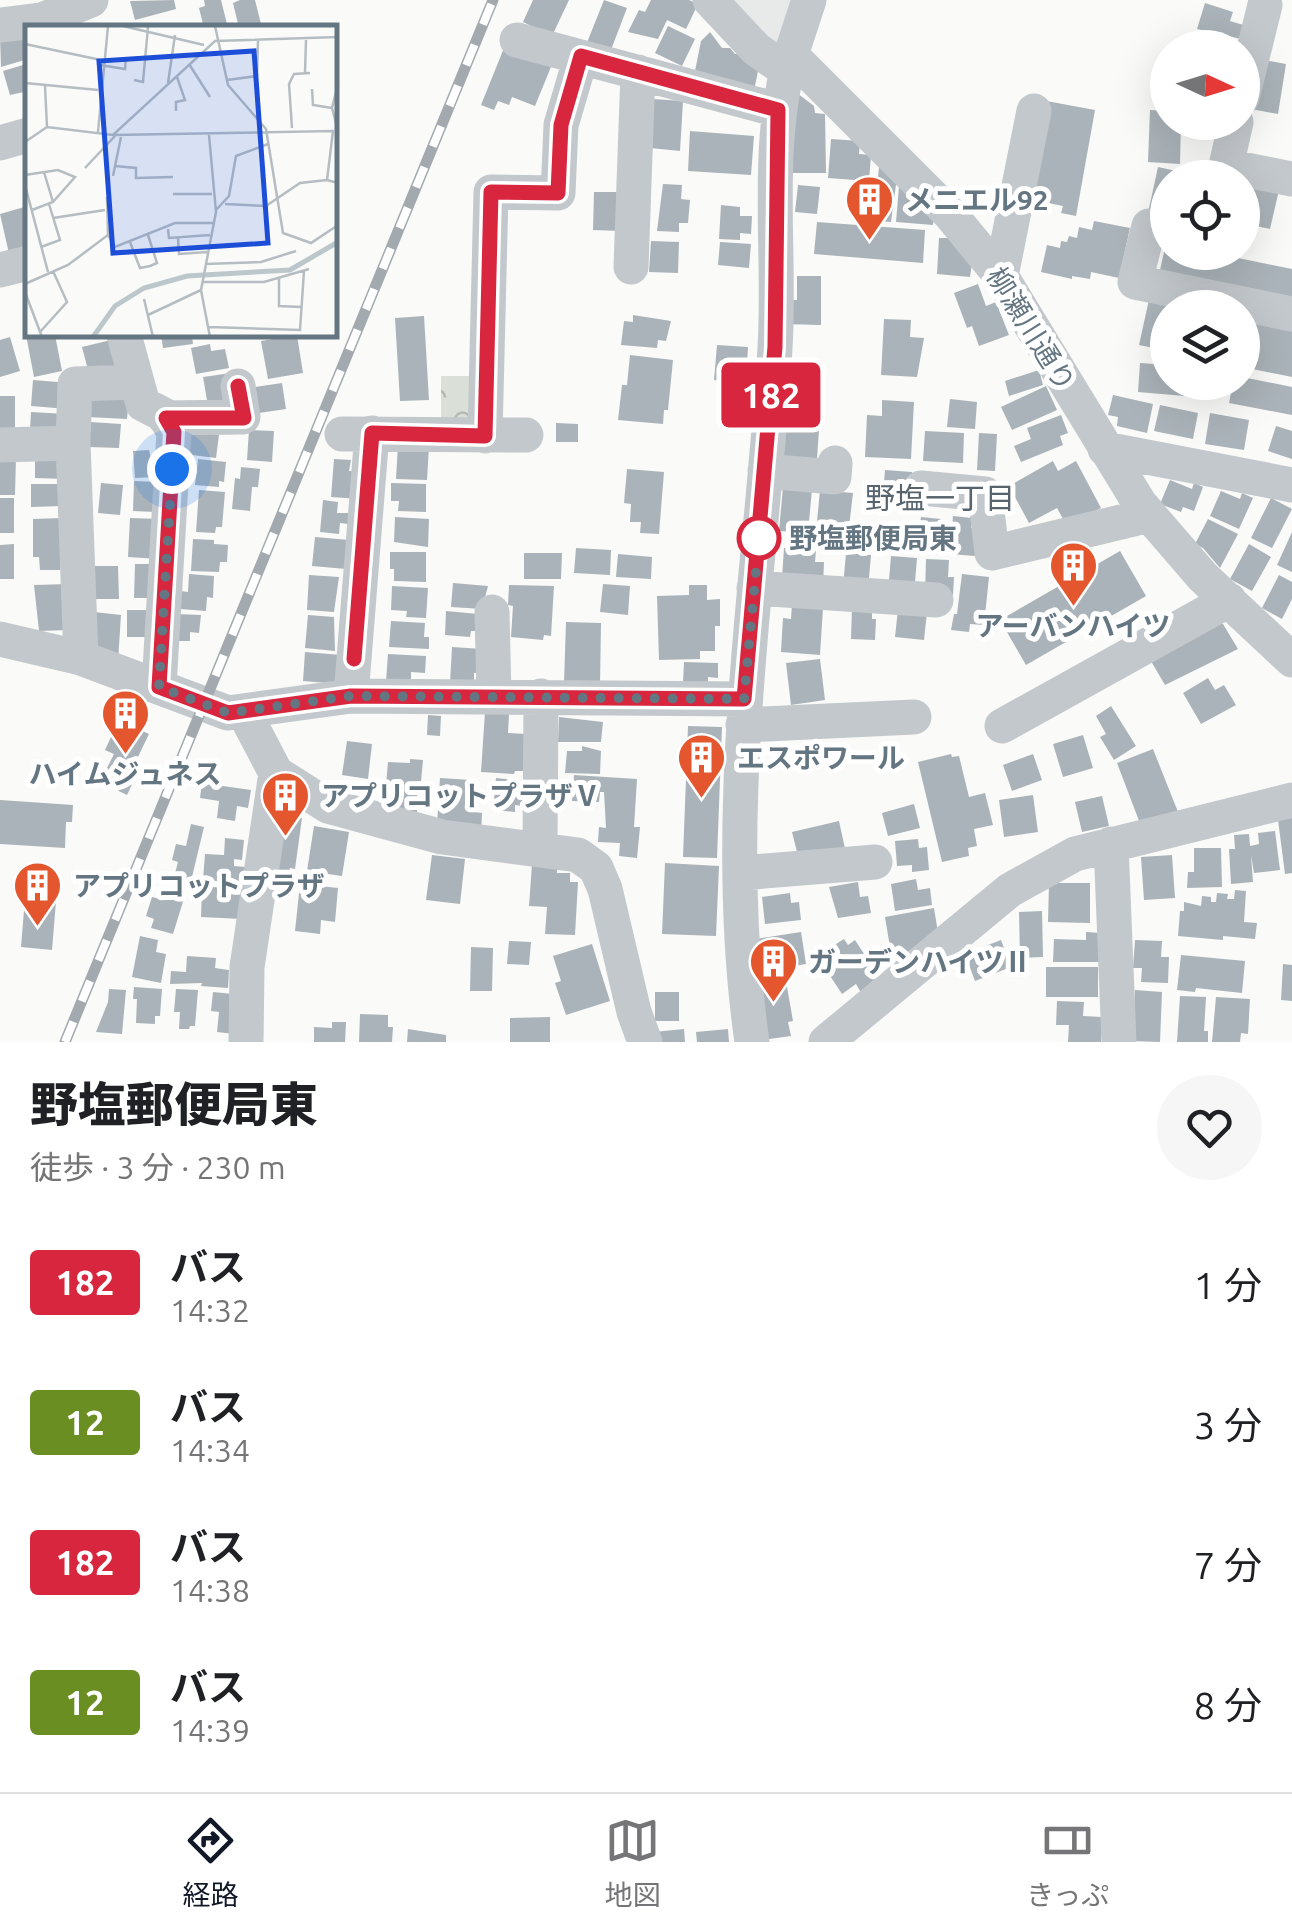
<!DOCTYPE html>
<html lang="ja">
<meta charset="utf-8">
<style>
body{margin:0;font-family:Ubuntu,"Noto Sans JP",sans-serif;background:#f6f6f6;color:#202124;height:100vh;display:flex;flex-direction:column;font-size:38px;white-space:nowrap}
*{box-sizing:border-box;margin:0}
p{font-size:32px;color:#757577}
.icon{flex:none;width:55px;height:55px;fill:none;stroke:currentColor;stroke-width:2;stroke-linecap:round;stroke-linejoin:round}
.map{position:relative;height:1042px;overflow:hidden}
.side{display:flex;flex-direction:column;background:#fff;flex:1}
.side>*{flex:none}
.badge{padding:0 20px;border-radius:8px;font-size:35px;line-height:65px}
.needle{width:65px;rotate:94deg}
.buttons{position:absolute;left:1150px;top:30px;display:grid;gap:20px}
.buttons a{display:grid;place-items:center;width:110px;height:110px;border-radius:50%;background:#fff;box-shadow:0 10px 40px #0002;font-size:50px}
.you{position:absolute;width:50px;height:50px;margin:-25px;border:8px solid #fff;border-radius:50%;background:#1a73e8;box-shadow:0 0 0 15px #1a73e833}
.map>.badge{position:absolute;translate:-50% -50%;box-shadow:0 0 0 5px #fff}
.round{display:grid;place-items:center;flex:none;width:105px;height:105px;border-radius:52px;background:#f6f6f6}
.head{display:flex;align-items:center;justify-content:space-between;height:170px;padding:0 30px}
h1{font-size:48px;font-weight:800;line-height:75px}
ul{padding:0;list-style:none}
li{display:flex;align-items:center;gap:30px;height:140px;padding:0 30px}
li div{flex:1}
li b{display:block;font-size:38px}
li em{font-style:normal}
li .badge{min-width:110px;font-weight:700;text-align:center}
.tabs{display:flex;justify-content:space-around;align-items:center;height:140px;border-top:2px solid #e0e0e0;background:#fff;font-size:28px;color:#757577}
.tabs a{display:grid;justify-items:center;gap:5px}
.tabs .on{color:#111827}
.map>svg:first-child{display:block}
</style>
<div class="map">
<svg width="1292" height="1042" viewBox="0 0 1292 1042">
<defs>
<pattern id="park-crowns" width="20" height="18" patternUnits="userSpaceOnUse" patternTransform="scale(2.5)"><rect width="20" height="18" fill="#dadfd7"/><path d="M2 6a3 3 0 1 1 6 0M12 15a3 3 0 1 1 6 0" fill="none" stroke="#b4b9b4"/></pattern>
</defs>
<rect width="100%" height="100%" fill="#fafaf8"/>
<path fill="#e8e9e9" d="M710,0H795L781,43L756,49Z"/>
<path fill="url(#park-crowns)" d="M441,376H487L485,436H441Z"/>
<path fill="#aab3b9" d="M174,0L176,9L135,20L130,1Z
M204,0H221L228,28H204L199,8L205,6Z
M240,0H255L261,24L239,28L233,3Z
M533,0H569L552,36L523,22Z
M604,0L627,8L609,55L586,45Z
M651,0H689L698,4L686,29L667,20L658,39L628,32L639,10L645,12Z
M1205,3L1233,12L1230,21L1250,27L1246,40L1197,29Z
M668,26L695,39L682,66L655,53Z
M710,32L722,48H730L735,54H748L759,66L754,91L694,76L701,41Z
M1185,35L1232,42L1231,48H1183Z
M0,37H25L28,59L1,67Z
M506,43L553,62L535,106L512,97L509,105L498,101L494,110L481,105Z
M1259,59L1286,64L1278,114L1251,109Z
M23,65L25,71L28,70V91L10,95L3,71Z
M797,93L814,106L815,113L825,114L826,173H789Z
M653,99L683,101L680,151L650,148Z
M1041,100L1095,110L1076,216L1061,213L1063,206L1023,198Z
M1150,110L1168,111V122H1181L1180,164L1148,162Z
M690,131L754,136L751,175L688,171Z
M831,139L860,141L859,154L871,155L869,181L828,178Z
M880,158L897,177L891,222L862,220L863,204L875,205Z
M1158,167L1185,173L1184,178H1168V217L1148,213Z
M1248,183L1279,190L1270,229L1242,223Z
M663,184L682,185L681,199L690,200L688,223H679V232L657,231Z
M798,185L820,187L817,214L795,212Z
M899,186L934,215L933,225L896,222Z
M594,192H621L620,231L593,230Z
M721,205L740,207V216H752L751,234L740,233V240L719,239Z
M28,206V252L10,258L0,214Z
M1094,221L1130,228L1119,278L1091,272L1090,279L1072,276V279L1041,272L1047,245L1060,248L1061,241L1067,242L1069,236L1077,238L1079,227L1092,230Z
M817,222L925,230L923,263L814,254Z
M939,238H950L972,263L970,277L937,274Z
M651,241L679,242L678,273L649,272Z
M720,242L751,244L749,268L718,265Z
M1166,243L1168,252H1209L1292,269V306L1158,279Z
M797,276H821V325L782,324L783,300H797Z
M978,284L986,306L996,302L1009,335L979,346L972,326L967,328L954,293Z
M1150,295L1200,308H1168V351L1139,345Z
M633,315L671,321L666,341L658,340L657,348L621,345L624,321L633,322Z
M1242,315L1292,325V377L1242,367Z
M424,316L429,400L400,401L395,318Z
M884,319L911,320L910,337L924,338L917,377L881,375Z
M26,335H55L62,371L34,377Z
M161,335H192L193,344L163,348Z
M297,335L303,373L268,379L261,341Z
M10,337L20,371L0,377V340Z
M111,340L117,367L89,374L82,347Z
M210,344L211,351L225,349L229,368L196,374L191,348Z
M717,345L748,347L746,382L740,381V389L719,387L720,381L714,380Z
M630,355L673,360L668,410H664L663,424L618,420L622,385H627Z
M1140,363L1168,365V382H1210L1208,398L1138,392Z
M1039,370L1043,385L1009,396L1005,381Z
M231,373L236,402L208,406L203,377Z
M1242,377L1292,387V415L1229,403L1233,382H1242Z
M33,380L70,383L68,409L31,406Z
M282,383L286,409L259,413L255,387Z
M1046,386L1057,410L1012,430L1001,407Z
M90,394L129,397L127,419L88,417Z
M1113,395L1153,404L1147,433L1117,426L1118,417L1108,415Z
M0,396H15V435H0Z
M782,397L821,400L817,459L777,456Z
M950,399L977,402L975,429L947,427Z
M882,400L914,402L911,459L865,457L867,415L882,416Z
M1160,405L1198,413L1193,439L1154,431Z
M31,412L66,414V432L30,430Z
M1210,413L1249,420L1244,450L1205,444Z
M1061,415L1068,433L1060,436L1063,445L1021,462L1014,446L1031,439L1027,428Z
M90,422L121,424L119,448L89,447Z
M556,423L578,424V442H556Z
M1276,426L1292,431V459L1268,451Z
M249,430L274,431L272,462L247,460Z
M186,431L219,435L216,458L184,454Z
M925,431L964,433L963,463L923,461Z
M979,433L997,434L995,471L977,470Z
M398,444L429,446L427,480L396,479Z
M149,450L155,477L135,478L133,451Z
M35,455L66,456L65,479L35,478Z
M0,456L16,457L15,495H0Z
M198,459L226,462L224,482L219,481V487L195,485Z
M334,459L351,460L349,471L362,472L360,499L331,497Z
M1053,461L1058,471L1076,461L1101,508L1067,526L1057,508L1029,523L1009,486Z
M241,467L260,469L258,487H252L250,511L232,509L235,478L240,479Z
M627,469L664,472L659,534L640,533L641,522H630L631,504L624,503Z
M885,470L912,472L910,511L866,508L868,482H884Z
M1170,480L1192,489L1194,483L1203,487L1194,511L1183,507L1181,512L1160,504Z
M134,481L157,482L155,512L133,511Z
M101,483L123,485L120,515L98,513Z
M391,483L426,484V512L398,511L399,501H391Z
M31,484H63V506L31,507Z
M783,487L812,489L808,533L779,531Z
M199,490L225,492L222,527H216L215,533L196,532Z
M820,490L853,493L848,535L816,532Z
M1221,491L1240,499L1242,493L1253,498L1239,529L1210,516Z
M0,498H14V533H0Z
M1271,498L1292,509L1272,548L1251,538Z
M323,500L338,502L337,513H348V524L340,523L339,534L320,532Z
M953,516L971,518V528H977L975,556L950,554Z
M395,517L429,519L428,547L394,542Z
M921,517L941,519L940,525L946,526L942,555L923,552L926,534L919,533Z
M62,518L69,556H60V570H40L39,557H33V519Z
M130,518L161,519L159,559L128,557Z
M1208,519L1238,534L1220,568L1203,548L1195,544Z
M1292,532V572L1277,565Z
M315,537L349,540L346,569L312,566Z
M193,539L214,540V544L228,545L227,562H220L219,572L191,571Z
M14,544V579H0V545Z
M1249,544L1271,557L1252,591L1230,579Z
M576,548L611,550L610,575L574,573Z
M784,548L816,550L815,562H824L823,587L782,578Z
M1120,551L1146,596L1026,665L1000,620Z
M390,552H426V582L394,581V569H390Z
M524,553H562L561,579H524Z
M846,553L871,555L868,589L843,587Z
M618,554L652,557L651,579L616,577Z
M891,556L917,558L914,594L888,592Z
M926,559L949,560L948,577H954L953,595L925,594Z
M135,564H153L156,598H134Z
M93,566H118L119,599H93Z
M189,574L214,576L213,598L207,597L206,611L180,609L181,591L188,592Z
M962,574L989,577L984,625L970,624L969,632L951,630L954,614H957Z
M309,575L339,577L334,612L307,610Z
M1279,575L1292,582V599L1282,619L1262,608Z
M453,583L488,586L482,609L451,607Z
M69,584L70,630L39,631L34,585Z
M603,584L630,586L628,615L600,612Z
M509,585L554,586L551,636L544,635L543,640L511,637L513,606L508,605Z
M689,585H707V600L720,599V626H715V651H700V659L659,660L657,596L689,595Z
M392,586L428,588L426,618L406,617L407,611L391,610Z
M792,604L823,608L820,655L781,652L783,618L791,619Z
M852,607L872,608V619H876L875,640L851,639Z
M898,609L927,612L924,640L895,637Z
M127,610H158L157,637H127Z
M446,611L478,614L476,631H471L470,637L445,635Z
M94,612L121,615L118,661L94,651Z
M177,614L201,615L199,633L190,632V641H176Z
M308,615L334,617L335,651L305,648Z
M391,621L425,623L424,637H429V649L389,647Z
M1213,621L1223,624L1238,649L1165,685L1148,656Z
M566,622L601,623L600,685L564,683Z
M452,647L482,649L480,673H474V686L450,684Z
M305,652L341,655L339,684L303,681Z
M388,654L426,656L425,673L411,672V683L386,681Z
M820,659L825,700L791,705L786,663Z
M684,662L718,663V678L708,677V685L683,683Z
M1208,678L1215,690L1224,685L1236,705L1201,724L1183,693Z
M1111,706L1136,746L1114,760L1100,737L1106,734L1096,716Z
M485,712L509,714L508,733L526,734L523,771H515L514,774L481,772Z
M428,715L441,716L440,736L427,735Z
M559,717L603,722L601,742H558Z
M119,720L149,734L136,761L142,763L127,795L100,782L114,754L105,750Z
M688,726L722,727L717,858L683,857Z
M1083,735L1093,768L1063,777L1053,744Z
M347,741L372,744L368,779L342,775Z
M582,746L601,751L600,774L565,773L567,751H582Z
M1153,749L1178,812L1141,826L1117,763Z
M951,754L952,757L959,756L969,797L985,793L993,825L974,829L977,846L968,848L969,856L942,862L918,762Z
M1033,754L1042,780L1012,791L1003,765Z
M410,759L423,760L421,782L417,781V815L389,813L390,797H385L388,762L410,763Z
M574,775L637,779L634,827H640L637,858L619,856L620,843L598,842L599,827L606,828L604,792H600L599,802L572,801Z
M440,778L471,780L469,805H474V812L482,813L481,836L437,825Z
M496,778L526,781L523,806L515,805V812L493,810Z
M202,783L251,790L248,808L237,806L235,821L217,818L219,801L200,798Z
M1033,795L1038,832L1004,837L999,800Z
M1102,796L1109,826L1082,832L1075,802Z
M0,800L73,805L72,822H66L65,848L0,844Z
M914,804L920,828L888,836L882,813Z
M277,815L302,818L295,869L290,868L287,889L267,886Z
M1292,818V873L1285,874L1278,820Z
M839,821L846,853L800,864L792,832Z
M191,824L204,827L191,881L174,877L178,862L172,860L176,844L186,846Z
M314,826L349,832L342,876L307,871Z
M1275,831L1280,870L1254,873L1251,855L1253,882L1231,884L1229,849H1235L1234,835L1249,834L1250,846L1259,844L1258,833Z
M225,838L244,840L242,860L234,859V866L245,867L244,883L203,880L205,854L224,855Z
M918,839L919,848L927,847L929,870L912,872V865L897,866L895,841Z
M1194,848H1221L1222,887L1187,888L1188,872H1194Z
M432,855L465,859L460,904L426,900Z
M1172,855L1175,898L1144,900L1141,857Z
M665,863L719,866L716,936L662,934Z
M532,864L557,865V873H570V882H578L575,935L545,934L547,907L529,906Z
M27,874L58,877L52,950L21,947Z
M916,879L918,890L930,888L932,905L895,911L891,884Z
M858,882L860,897L868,896L871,913L838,918L829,887Z
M1049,883H1090V923L1048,922Z
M300,884L338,888L335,922L321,920L320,934L295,931Z
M202,886L224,888L223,894L243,895L242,919L201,917Z
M162,889L185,895L173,934L151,928L154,919L146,916L152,897L160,899Z
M1235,890L1246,891L1244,922L1257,923L1255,939L1223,936V940L1178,936L1180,911H1184V902L1201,906L1202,896L1211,897V902H1216L1217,893L1228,894L1227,899H1234Z
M790,893L791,903L799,902L801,920L765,924L762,897Z
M934,908L940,945L921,954L892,959L885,917Z
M1042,911L1043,957L1020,958L1019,912Z
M801,932L806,964L756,972L750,940Z
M1086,932L1101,933L1100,962H1053L1054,939L1086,940Z
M140,936L158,940L156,952L166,954L161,983L132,977Z
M844,939L848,945L855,940L883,983L863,996L856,984L842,994L817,956Z
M1001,940L1011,967L975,981L965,954Z
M1135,940L1162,941L1161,957H1169L1168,983L1141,982L1142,968H1133Z
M509,941L531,942L529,965L507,964Z
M592,944L610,1001L566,1015L555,983L561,981L553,956Z
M471,947L493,948L492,991H470Z
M1181,955L1245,961L1242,993L1196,988L1195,992L1177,990Z
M187,956L216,958L215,968L229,970L228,988L201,986L202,983L170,984L171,971L186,972Z
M1283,964L1292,965V1001L1281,1000Z
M1046,967H1098V997H1046Z
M786,981L793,1021L788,1022L791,1036L762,1040L753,987Z
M134,987L162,989L160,1016H155V1024L136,1023L137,999H133Z
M109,989L126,990L122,1034L96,1032L108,1002Z
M176,989L198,990L195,1026H190L189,1029H179L180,1012H174Z
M1135,990L1162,992L1160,1042L1132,1041Z
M213,992L233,994L235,1034L217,1032L219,1012L211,1011Z
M655,992H679V1021H655Z
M1180,996L1206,997L1204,1031H1208V1042H1177Z
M1216,997L1250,999L1248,1034L1241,1033L1240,1042H1212Z
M1057,1001L1084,1002L1083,1016L1102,1017L1101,1042H1068L1069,1025H1056Z
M360,1014L388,1015V1027H393L392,1042H359Z
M550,1017V1042H510V1018Z
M332,1022H346L345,1042H314V1027L332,1028Z
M408,1029L446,1035V1042H407Z
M684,1029L685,1042H654V1032Z
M728,1029L729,1042H697L696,1032Z"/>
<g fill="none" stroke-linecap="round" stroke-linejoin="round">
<path stroke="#c3c8cc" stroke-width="35" d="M710,0L756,49L787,71
M809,0L791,55L950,214L1001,276L1140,504L1203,577L1292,660
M0,25L42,20
M44,28L42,20L91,0
M517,40L778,110
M1242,98L1265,5
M1236,122L1226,166L1292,179
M0,143L28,135
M1149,226L1135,282L1292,314
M631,267L638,72
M0,270L28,263
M1001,276L1034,111
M124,335L143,404L164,415L174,432L159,687
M165,418L243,417L238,386
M342,434L526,435
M485,436L491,192L558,193L561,125L581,57
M0,445L73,443
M1105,449L1292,485
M765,471L834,477L835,463
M921,488L985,494L992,553L1150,515
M754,588L936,600
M492,612L494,696
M0,639L81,658L228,713L351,696L745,699
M81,658L73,443L75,384L135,382
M351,696L372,433
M244,712L276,773L328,806L442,837L578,855L596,868L605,889L634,1012L645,1042
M743,725L914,717
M1002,726L1229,600
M1111,844L1119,1042
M540,849L541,696
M741,873L875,862
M246,1042L247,967L276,773
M752,1042C719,811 761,579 775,348C781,252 764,149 791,55
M826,1042L1010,890L1075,854L1292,800"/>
<defs>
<path id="rail" d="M65,1042L493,0"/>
</defs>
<use href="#rail" stroke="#a2aab0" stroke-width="11"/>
<use href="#rail" stroke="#fff" stroke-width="8" stroke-dasharray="22" stroke-linecap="butt"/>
</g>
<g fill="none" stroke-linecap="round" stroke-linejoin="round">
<defs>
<path id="line" d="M238,386L244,418H166L174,432L159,687L228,713L351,696L744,699L775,347L778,110L581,56L561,125L558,193L491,192L485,436L372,433L354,659"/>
</defs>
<use href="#line" stroke="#fff" stroke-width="22"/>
<use href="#line" stroke="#d7263d" stroke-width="15"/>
<path stroke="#657683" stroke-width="10" stroke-dasharray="0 18" d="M172,469L159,687L228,713L351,696L744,699L759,538"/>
</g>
<defs>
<symbol id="building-pin" viewBox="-11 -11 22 30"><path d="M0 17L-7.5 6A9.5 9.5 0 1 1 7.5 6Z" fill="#e4572e" stroke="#fff"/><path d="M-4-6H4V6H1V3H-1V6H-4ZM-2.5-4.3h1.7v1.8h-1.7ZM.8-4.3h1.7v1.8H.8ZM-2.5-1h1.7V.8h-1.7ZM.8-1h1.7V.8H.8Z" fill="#fff"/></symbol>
</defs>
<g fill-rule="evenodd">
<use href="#building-pin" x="842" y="172" width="55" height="75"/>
<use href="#building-pin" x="1046" y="538" width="55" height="75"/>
<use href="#building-pin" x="98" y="686" width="55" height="75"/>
<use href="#building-pin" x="674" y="730" width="55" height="75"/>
<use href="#building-pin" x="258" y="768" width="55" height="75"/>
<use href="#building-pin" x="10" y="858" width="55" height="75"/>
<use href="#building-pin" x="746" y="934" width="55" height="75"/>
</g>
<circle fill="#fff" stroke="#d7263d" stroke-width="5" cx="759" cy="538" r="20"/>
<g text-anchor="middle" stroke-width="10" stroke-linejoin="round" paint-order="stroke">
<g font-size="28" font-weight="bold" fill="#657683" stroke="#fff" text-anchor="start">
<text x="905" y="210">メニエル92</text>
<text x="1073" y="636" text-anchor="middle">アーバンハイツ</text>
<text x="737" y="768">エスポワール</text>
<text x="125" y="784" text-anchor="middle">ハイムジュネス</text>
<text x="321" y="806">アプリコットプラザⅤ</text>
<text x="73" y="896">アプリコットプラザ</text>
<text x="808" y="972">ガーデンハイツⅡ</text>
</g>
<g font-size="28" fill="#657683" stroke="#fff">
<text transform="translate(1031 329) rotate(58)" y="10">柳瀬川通り</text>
</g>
<g font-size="28" font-weight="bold" fill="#657683" stroke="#fff" text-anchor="start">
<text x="789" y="548">野塩郵便局東</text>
</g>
<g font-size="30" fill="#57646e" stroke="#fff">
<text x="940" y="509">野塩一丁目</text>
</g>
</g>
<g transform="translate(25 25)">
<rect width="312" height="312" fill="#fafaf8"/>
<path fill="none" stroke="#bbc7cb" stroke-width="5" d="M68,312L90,281L119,263L162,251L265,245L313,217"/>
<path fill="none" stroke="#b5bdc2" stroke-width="2.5" d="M98,1L179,20M190,1L203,60L241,104L258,208L286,218L313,200M0,19L76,35M164,39L185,72M75,40L100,44L101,32M280,48L281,15M109,55L118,57L123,2M202,55L232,51L233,16M0,58L73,65M143,58L150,10M313,59L307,83L313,106M20,61L22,102M287,64L288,80L307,83M151,86V77L160,75L152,52M267,103L264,59L269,49L285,48M73,107L83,1M89,110L308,106L302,155L313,158M184,110L191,187L176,265L185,312M0,117L22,102L88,110L190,16L313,12M90,141L111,143V153L148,152M60,143L90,111M19,147L28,177M0,150L33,145L50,152L28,177L7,185M88,151L96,112M0,160L23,247M148,169H187M200,179L241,181L275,158L302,155M191,185L204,171L211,131L243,119M28,193L80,185M143,204L144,213L185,210M83,210L90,222L150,198H188M153,213L154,229L182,227M105,217L115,243L125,241L132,238L123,210M16,222L35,215L24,179M180,239L236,237L271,226M254,254V281L276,282M178,257H239L284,244M0,259L43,240L83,210L82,172M0,267L17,312M119,274L128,312M123,290L176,265M184,302L275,305L279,246M15,307L42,277L28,246"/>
<path fill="#1d4ed8" fill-opacity="0.15" stroke="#1d4ed8" stroke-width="5" d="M229,26L243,218L88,228L74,36Z"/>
<rect width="312" height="312" fill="none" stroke="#657683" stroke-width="5"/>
</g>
</svg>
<div class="buttons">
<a><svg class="needle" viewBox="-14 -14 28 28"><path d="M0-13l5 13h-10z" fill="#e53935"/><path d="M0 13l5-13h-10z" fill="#757577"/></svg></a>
<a><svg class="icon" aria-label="locate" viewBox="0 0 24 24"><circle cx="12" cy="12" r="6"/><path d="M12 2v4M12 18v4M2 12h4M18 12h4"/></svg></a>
<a><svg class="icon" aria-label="layers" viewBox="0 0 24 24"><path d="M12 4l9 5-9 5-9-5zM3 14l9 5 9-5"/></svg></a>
</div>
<div class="you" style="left:172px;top:469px"></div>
<b class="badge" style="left:771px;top:395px;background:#d7263d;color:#fff">182</b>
</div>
<section class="side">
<div class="head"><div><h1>野塩郵便局東</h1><p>徒歩 · 3 分 · 230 m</p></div><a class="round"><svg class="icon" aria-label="heart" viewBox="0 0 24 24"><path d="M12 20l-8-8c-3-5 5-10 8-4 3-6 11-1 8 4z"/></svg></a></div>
<ul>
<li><span class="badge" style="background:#d7263d;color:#fff">182</span><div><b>バス</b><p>14:32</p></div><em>1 分</em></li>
<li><span class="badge" style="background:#6b8e23;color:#fff">12</span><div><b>バス</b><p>14:34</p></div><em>3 分</em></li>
<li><span class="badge" style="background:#d7263d;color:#fff">182</span><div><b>バス</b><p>14:38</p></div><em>7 分</em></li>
<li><span class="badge" style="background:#6b8e23;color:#fff">12</span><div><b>バス</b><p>14:39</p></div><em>8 分</em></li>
</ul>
</section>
<nav class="tabs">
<a class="on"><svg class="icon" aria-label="directions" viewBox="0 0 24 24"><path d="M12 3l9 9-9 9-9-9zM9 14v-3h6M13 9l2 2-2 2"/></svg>経路</a>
<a><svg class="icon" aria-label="map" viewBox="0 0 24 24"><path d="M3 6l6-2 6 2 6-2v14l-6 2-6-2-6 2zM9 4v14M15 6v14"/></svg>地図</a>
<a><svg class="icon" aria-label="tickets" viewBox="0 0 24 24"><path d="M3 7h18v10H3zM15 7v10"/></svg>きっぷ</a>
</nav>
